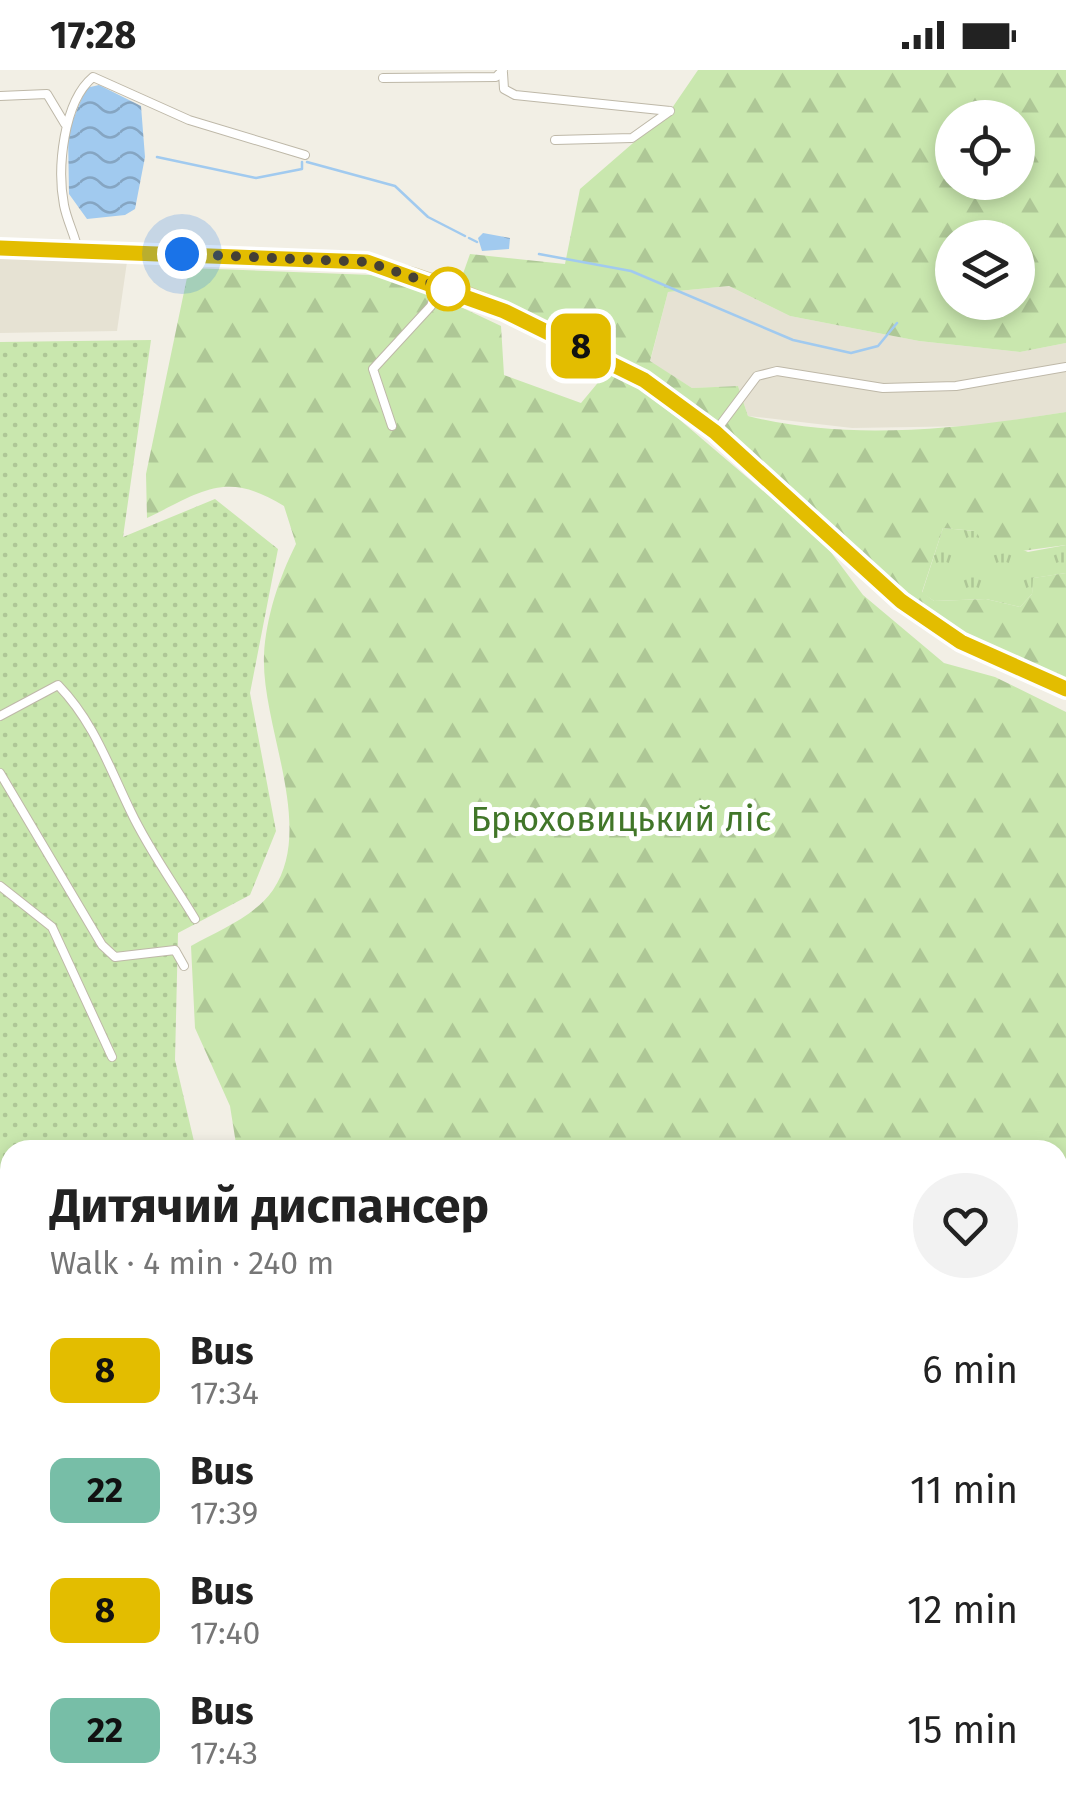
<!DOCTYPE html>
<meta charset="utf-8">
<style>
body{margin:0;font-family:"Fira Sans",sans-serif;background:#f2f2f2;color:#222;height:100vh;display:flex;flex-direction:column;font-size:38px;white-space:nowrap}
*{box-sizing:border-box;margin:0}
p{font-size:32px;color:#767676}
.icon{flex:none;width:55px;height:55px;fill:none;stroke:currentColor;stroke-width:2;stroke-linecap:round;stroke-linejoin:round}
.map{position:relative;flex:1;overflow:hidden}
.sheet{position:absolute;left:0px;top:1070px;width:1068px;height:670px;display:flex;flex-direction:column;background:#fff;border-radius:30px 30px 0 0;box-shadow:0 5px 15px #0003}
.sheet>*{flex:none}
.badge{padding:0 20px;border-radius:15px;font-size:35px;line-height:65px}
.tools{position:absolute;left:935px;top:30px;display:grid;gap:20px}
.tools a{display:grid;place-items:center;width:100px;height:100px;border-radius:50%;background:#fff;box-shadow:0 5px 15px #0003;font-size:50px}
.you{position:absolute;width:50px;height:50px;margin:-25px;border:8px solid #fff;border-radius:50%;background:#1a73e8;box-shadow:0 0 0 15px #1a73e833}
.map>.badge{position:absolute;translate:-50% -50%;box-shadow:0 0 0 5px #fff}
.round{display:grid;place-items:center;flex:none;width:105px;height:105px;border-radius:52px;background:#f2f2f2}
.headline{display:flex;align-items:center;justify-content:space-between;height:170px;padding:0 50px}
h1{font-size:48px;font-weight:700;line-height:75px}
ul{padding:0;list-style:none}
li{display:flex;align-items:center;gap:30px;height:120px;padding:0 50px}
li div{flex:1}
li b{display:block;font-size:38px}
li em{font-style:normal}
li .badge{min-width:110px;font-weight:700;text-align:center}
.status{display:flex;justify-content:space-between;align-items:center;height:70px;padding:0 50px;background:#fff;direction:ltr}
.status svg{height:28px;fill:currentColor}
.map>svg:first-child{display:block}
</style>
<div class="status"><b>17:28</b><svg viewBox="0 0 49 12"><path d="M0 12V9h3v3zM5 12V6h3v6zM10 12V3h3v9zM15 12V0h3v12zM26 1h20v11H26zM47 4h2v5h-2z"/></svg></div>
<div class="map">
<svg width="1066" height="1740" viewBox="0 0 1066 1740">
<defs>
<pattern id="grass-tufts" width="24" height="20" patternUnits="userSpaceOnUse" patternTransform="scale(2.5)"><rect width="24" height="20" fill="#c9e7ae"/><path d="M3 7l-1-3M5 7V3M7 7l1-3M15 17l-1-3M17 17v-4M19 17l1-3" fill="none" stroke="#aec796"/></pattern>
<pattern id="forest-firs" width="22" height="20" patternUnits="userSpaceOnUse" patternTransform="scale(2.5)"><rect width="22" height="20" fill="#c9e7ae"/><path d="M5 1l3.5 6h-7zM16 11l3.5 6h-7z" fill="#aec796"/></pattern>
<pattern id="garden-dots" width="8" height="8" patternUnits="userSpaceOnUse" patternTransform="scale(2.5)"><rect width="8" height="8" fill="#c9e7ae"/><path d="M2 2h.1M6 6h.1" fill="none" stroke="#aec796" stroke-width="1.8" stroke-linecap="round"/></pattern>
<pattern id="water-waves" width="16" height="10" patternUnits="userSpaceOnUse" patternTransform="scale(2.5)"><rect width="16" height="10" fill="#a1caef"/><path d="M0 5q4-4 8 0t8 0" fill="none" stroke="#85a5c2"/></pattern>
</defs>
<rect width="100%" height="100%" fill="#f2efe5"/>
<path fill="#e6e2d3" d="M0,180L128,185L117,261L0,263Z
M729,216L790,246L919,271L1020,282L1066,273V342L976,356L852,358L748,346L738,316L692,318L650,292L668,222Z"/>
<path fill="url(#grass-tufts)" d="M943,458L975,461L1028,482L1066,475V503L1034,508L1032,524L1020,537L986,529L934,531L922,523Z"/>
<path fill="url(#forest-firs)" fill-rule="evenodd" d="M698,0H1066V273L1020,282L919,271L790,246L729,216L668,222L650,291L692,318L738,316L748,346C850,372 964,358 1066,342V475L993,485L975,461L943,458L922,522L934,531L986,529L1020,537L1032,524L1033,508L1066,503V609C1042,601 1017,594 995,583C886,532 800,419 708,345C634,285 545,252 459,215L470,184L565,194L580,119L670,41ZM952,48H1018V112H952ZM952,168H1018V232H952Z
M189,198L372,205L429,222L501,256L504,305L581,333L601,309L584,294L629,311L680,350L824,473L863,525L944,593L995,607L1066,642V1740H366L326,1730H1058V1080H237L230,1036L195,958L191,876C219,860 254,847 273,820C316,757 261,656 264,585C266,547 279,508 296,474L284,436C226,400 203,421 147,448L146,404Z
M10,1610V1690C0,1662 0,1640 10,1610Z"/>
<path fill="url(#garden-dots)" d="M151,270L123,467L215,429L278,479L250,623L276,761L250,825L178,863L175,990L196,1080H10V1542L0,1562V272Z"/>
<path fill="url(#water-waves)" d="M99,15L141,36L145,87L135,139L125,145L87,149L69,124L68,62L86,18Z
M483,163L510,168L509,179L482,181L478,168Z"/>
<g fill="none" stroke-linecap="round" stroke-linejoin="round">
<path stroke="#a1caef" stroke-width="2.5" d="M157,87L256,108L302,99V92
M307,92L395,116L428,147L465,166
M469,168L477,172
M539,184L631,201L793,270L851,283L878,276L897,253"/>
<defs>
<path id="minor" d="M503,3L504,19L515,25L670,41
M383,8L496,7L503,0
M0,26L47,24L65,54
M555,70L632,68L670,41
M78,181C75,165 67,151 64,135C57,99 63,32 93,7L189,50L305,85
M392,356L373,299L431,236L438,215
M715,362L757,306L777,301L883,318L956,316L1066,297
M0,646L58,615C94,652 109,697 131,742C149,780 174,814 195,849
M0,703L102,875L115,887L175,880L184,896
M0,816L52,857L112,987
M0,1108L10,1110
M0,1621L10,1587
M0,1687L10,1694
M255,1730L256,1740"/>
<path id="tertiary" d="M275,1740H339"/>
<path id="secondary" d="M0,178L345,189C454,202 628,291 713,361C833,459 912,567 1066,619"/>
</defs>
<use href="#minor" stroke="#beb8a8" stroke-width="10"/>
<use href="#tertiary" stroke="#beb8a8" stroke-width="12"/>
<use href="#secondary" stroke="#d2c695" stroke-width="14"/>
<use href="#minor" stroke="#fff" stroke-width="8"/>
<use href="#tertiary" stroke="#fff" stroke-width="10"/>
<use href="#secondary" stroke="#fef4c4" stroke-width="11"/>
</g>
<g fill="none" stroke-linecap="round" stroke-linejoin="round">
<defs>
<path id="line" d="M0,178L367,192L504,241L644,310L715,362L901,531L961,572L1066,619"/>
</defs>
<use href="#line" stroke="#fff" stroke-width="22"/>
<use href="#line" stroke="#e3bd00" stroke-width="15"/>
<path stroke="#454035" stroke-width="10" stroke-dasharray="0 18" d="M182,184L367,192L448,219"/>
</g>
<circle fill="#fff" stroke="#e3bd00" stroke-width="5" cx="448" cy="219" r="20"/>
<g text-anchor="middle" stroke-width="10" stroke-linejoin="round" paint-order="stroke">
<g font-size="35" fill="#417629" stroke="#fff">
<text x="621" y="761">Брюховицький ліс</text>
</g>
</g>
</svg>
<div class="tools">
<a><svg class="icon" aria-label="locate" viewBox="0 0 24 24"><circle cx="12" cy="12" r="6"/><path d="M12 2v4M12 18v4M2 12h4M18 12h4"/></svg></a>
<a><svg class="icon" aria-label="layers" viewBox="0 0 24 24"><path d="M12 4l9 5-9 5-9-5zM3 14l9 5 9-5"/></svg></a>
</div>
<div class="you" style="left:182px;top:184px"></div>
<b class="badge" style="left:581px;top:276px;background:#e3bd00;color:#111">8</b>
<section class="sheet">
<div class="headline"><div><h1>Дитячий диспансер</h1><p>Walk · 4 min · 240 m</p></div><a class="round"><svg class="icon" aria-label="heart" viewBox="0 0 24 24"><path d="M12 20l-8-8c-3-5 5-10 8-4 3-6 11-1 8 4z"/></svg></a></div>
<ul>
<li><span class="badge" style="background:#e3bd00;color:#111">8</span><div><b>Bus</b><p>17:34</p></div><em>6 min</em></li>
<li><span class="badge" style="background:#77bea7;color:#111">22</span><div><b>Bus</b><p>17:39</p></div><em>11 min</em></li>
<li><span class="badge" style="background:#e3bd00;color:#111">8</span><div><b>Bus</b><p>17:40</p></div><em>12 min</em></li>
<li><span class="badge" style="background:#77bea7;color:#111">22</span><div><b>Bus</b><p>17:43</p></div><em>15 min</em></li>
</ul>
</section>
</div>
